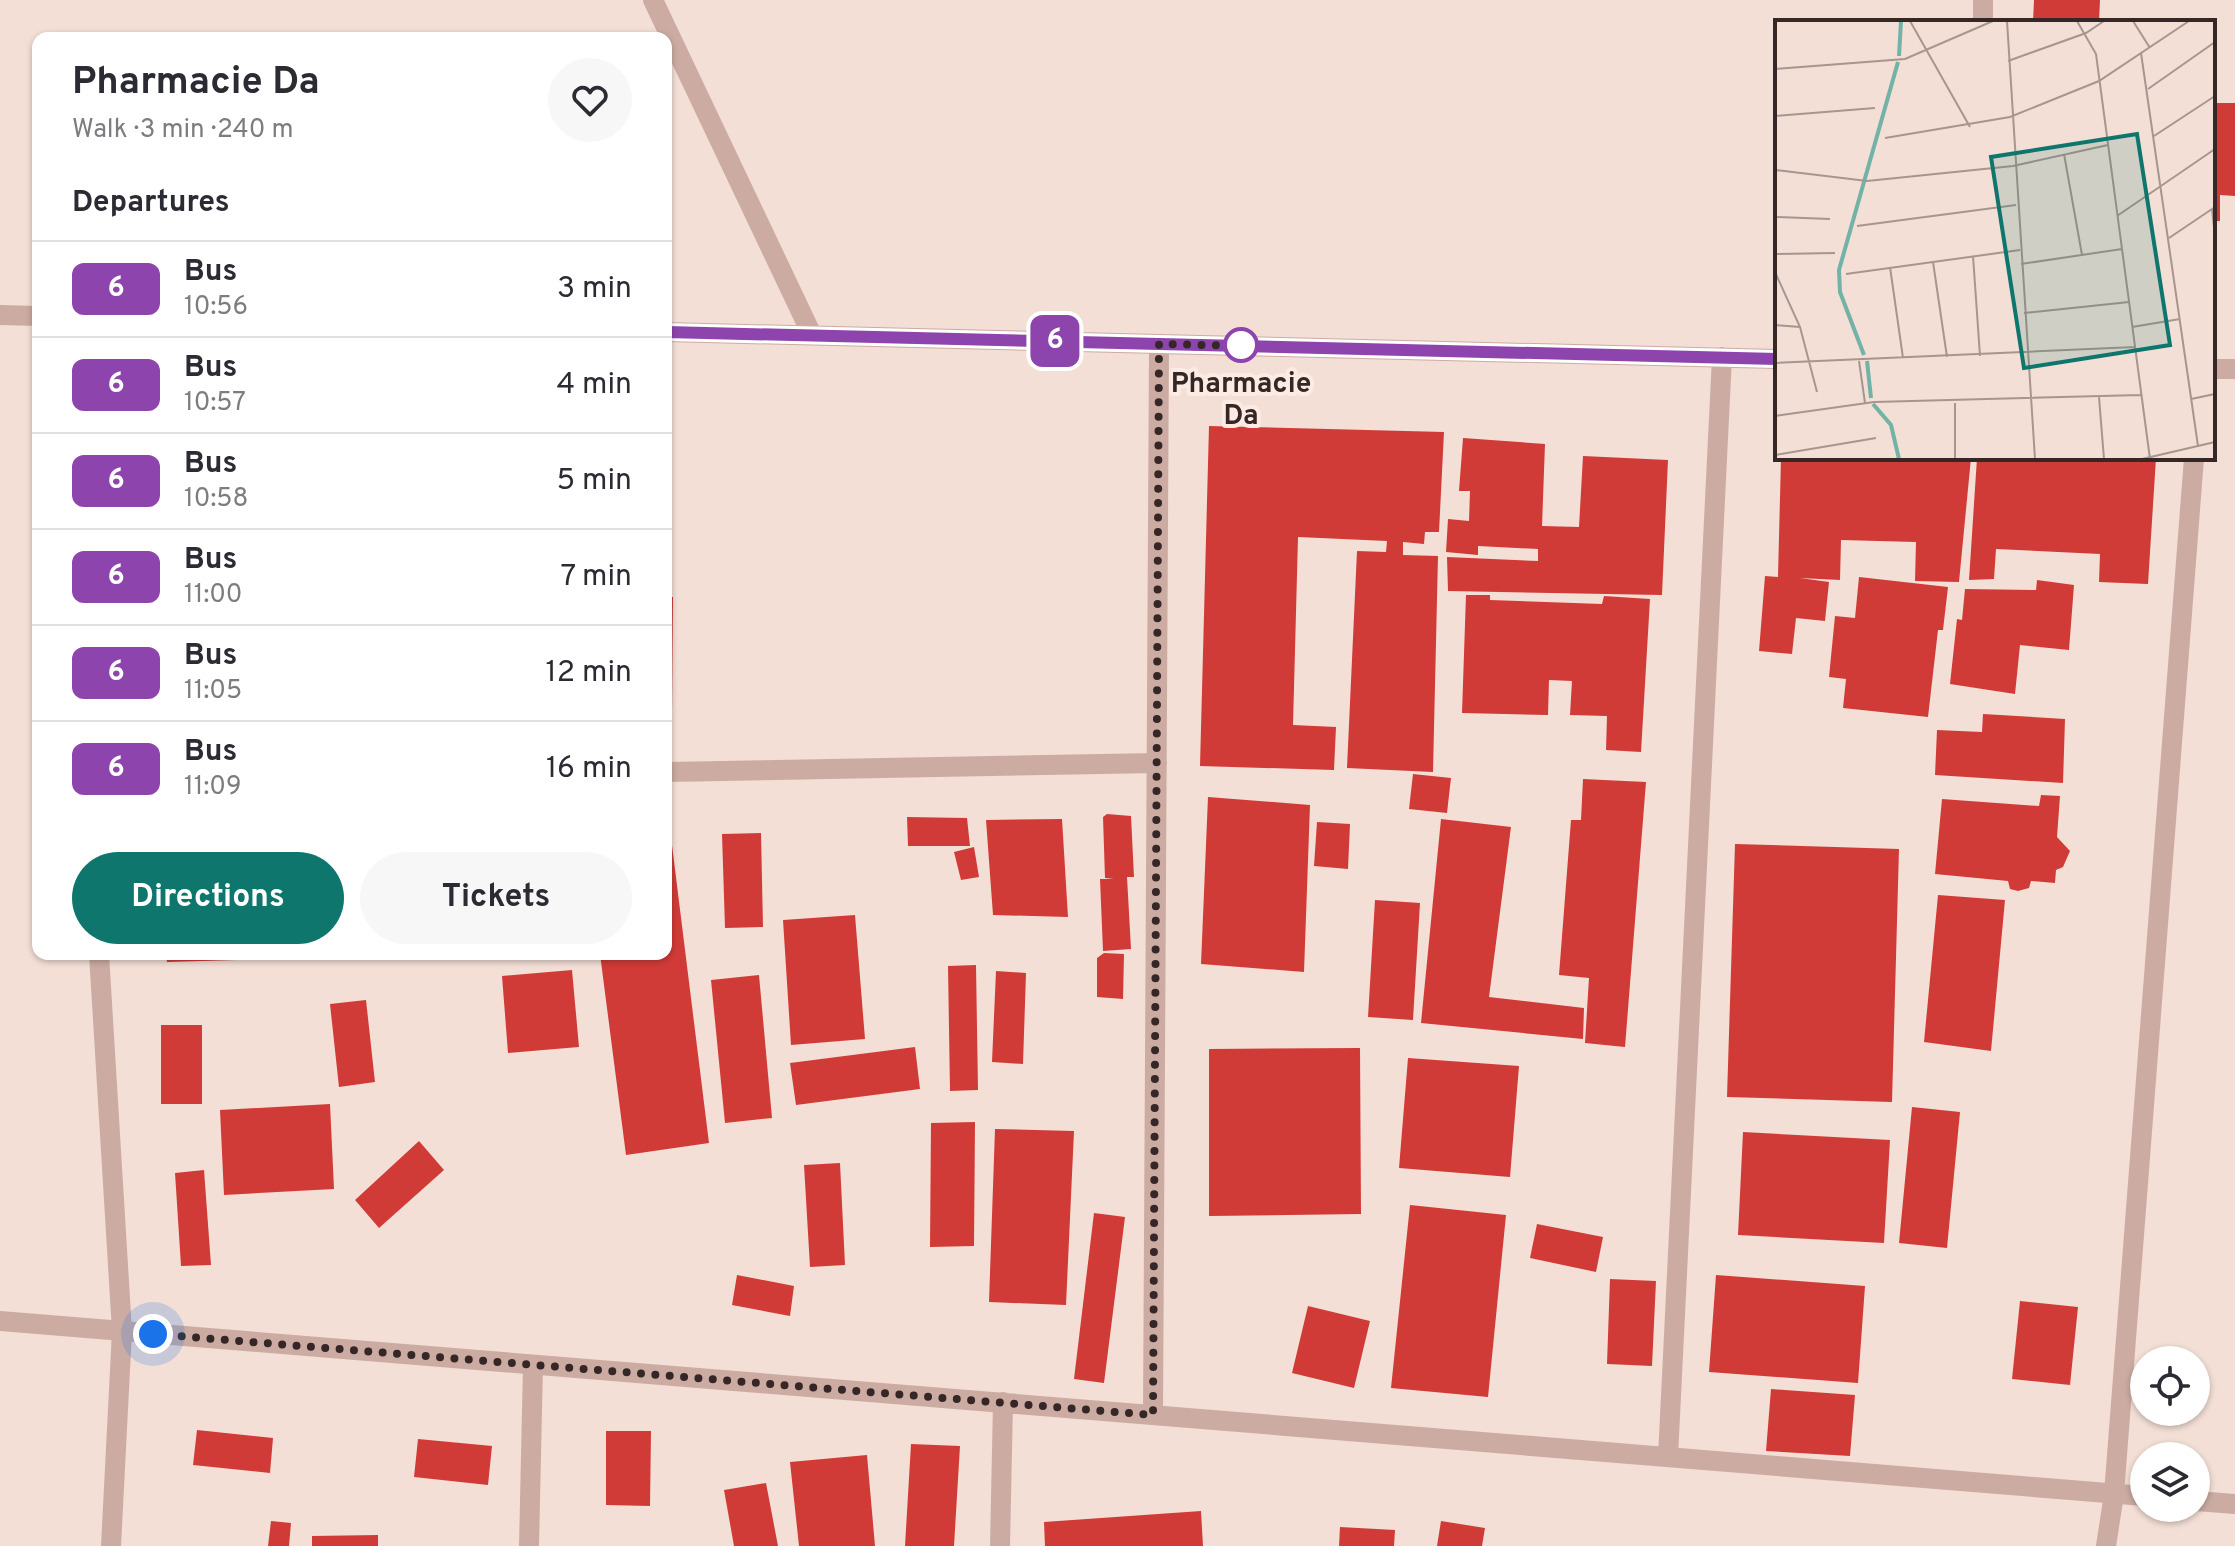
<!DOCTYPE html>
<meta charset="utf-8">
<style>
body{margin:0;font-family:Overpass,sans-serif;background:#f7f7f7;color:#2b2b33;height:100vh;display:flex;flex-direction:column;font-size:30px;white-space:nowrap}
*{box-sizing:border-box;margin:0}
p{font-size:26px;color:#7c7c81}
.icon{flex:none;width:44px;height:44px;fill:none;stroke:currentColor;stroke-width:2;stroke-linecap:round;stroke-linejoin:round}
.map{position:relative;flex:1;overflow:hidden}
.details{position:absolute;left:32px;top:32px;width:640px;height:928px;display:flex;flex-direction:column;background:#fff;border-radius:16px;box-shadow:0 2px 6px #0004}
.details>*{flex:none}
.badge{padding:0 16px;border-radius:12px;font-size:28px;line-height:52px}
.tools{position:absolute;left:2130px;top:1346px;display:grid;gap:16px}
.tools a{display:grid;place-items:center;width:80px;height:80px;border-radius:50%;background:#fff;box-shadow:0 2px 6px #0004;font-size:40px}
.you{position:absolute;width:40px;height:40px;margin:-20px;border:6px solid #fff;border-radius:50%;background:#1a73e8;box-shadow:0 0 0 12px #1a73e833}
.map>.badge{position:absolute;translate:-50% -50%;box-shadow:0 0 0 4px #fff}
h2{padding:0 40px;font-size:30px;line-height:72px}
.round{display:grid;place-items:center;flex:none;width:84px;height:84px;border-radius:42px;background:#f7f7f7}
.overview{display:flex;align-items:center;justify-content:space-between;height:136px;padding:0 40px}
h1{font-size:38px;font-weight:700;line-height:60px}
.action{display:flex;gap:16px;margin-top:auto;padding:16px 40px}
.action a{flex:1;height:92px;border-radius:48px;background:#0f766e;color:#fff;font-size:32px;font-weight:700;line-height:92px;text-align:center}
.action a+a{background:#f7f7f7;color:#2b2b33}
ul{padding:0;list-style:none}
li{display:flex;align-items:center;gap:24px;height:96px;padding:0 40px;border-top:2px solid #e1e1e2}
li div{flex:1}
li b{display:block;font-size:30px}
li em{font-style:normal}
li .badge{min-width:88px;font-weight:700;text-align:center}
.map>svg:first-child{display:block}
</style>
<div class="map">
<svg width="2235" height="1546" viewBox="0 0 2235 1546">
<rect width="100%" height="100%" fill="#f3dfd6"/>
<path fill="#d13b37" d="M2034,0H2100L2099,22H2033Z
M2213,103H2235V196L2220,195V221H2213Z
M1209,426L1444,432L1439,532H1425L1424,544L1403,542V555L1438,556L1433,772L1347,768L1357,551L1386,552L1387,541L1298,537L1293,725L1336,727L1334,770L1200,766Z
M1463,438L1545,444L1542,526L1579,527L1583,456L1668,460L1662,595L1448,591L1447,557L1538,561V549L1478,546V555L1446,552L1448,519L1469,521L1470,491H1459Z
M1781,458H1971L1959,582L1915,581L1916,542L1841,540L1840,580L1800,578L1829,582L1825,621L1796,618L1792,654L1759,651L1765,576L1778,577Z
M1977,458H2156L2148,584L2099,582L2100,554L1996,549L1994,579L1969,580Z
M1859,577L1948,587L1943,630H1938L1928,717L1843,708L1846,679L1829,677L1835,616L1855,618Z
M2037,580L2074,585L2069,650L2020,645L2015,694L1950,684L1957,619L1962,620L1965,589L2036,590Z
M1466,595H1490V600L1602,604L1604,596L1650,599L1641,752L1606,750L1607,716L1570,715L1572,681L1549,680L1548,715L1462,713Z
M666,597H673L672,712H666Z
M1983,714L2065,719L2063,783L1935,775L1937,730L1982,732Z
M1413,774L1451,778L1447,813L1409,809Z
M1583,779L1646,782L1625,1047L1585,1043L1589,978L1559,975L1571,820H1581Z
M2041,795L2060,796L2057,837L2070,851L2063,867L2056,870L2055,883L2031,881L2029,888L2018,891L2010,889L2008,881L1935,874L1942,799L2039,806Z
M1208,797L1310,805L1304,972L1201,964Z
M1107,814L1131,816L1134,877H1127L1131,949L1103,951L1100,879H1114L1105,878L1103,817Z
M907,817L967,818L970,846H908Z
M1062,819L1068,917L993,915L986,820Z
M1441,819L1511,827L1489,997L1584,1008L1583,1039L1421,1023Z
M1317,822L1350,824L1348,869L1314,866Z
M670,829L709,1143L626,1155L600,954H666V830Z
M761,833L763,927L725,928L722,834Z
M1735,844L1899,849L1892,1102L1727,1097Z
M974,847L979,877L961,880L954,852Z
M1938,895L2005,900L1991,1051L1924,1042Z
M1375,900L1420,903L1413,1020L1368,1017Z
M855,915L865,1039L791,1045L783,920Z
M1104,953L1124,954L1123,999L1097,997V958Z
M166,954H237V960L167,962Z
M976,965L978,1090L950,1091L948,966Z
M572,970L579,1047L508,1053L502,976Z
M996,971L1026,973L1023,1064L992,1062Z
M759,975L772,1118L725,1123L711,980Z
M366,1000L375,1082L339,1087L330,1004Z
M161,1025H202V1104H161Z
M915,1047L920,1089L796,1105L790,1063Z
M1360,1048L1361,1214L1209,1216V1049Z
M1408,1058L1519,1066L1510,1177L1399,1168Z
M330,1104L334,1189L224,1195L220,1110Z
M1912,1107L1960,1112L1947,1248L1899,1243Z
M975,1122L974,1246L930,1247L931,1123Z
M995,1129L1074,1131L1066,1305L989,1302Z
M1743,1132L1890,1140L1884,1243L1738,1235Z
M419,1141L444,1170L379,1228L355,1200Z
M840,1163L845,1265L810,1267L804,1165Z
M204,1170L211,1265L181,1266L175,1173Z
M1410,1205L1506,1215L1488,1397L1391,1388Z
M1094,1213L1125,1217L1104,1383L1074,1379Z
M1537,1224L1603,1237L1596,1272L1530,1258Z
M737,1275L794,1286L790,1316L732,1305Z
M1716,1275L1865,1286L1858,1383L1709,1372Z
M1610,1279L1656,1281L1652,1366L1607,1364Z
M2020,1301L2078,1307L2070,1385L2012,1379Z
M1308,1306L1370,1321L1354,1388L1292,1373Z
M1771,1389L1855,1395L1850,1456L1766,1451Z
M197,1430L273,1438L270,1473L193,1465Z
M606,1431H651L650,1506L606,1505Z
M418,1439L492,1446L488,1485L414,1477Z
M911,1444L960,1446L954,1546H905Z
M867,1455L875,1546H799L790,1462Z
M766,1483L778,1546H734L724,1490Z
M1201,1511L1203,1546H1045L1044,1522Z
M271,1521L291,1523L289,1546H268Z
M1441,1521L1485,1528L1482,1546H1437Z
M1340,1527L1395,1530L1394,1546H1339Z
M378,1535V1546H312V1536Z"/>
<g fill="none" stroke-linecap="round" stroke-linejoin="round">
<path stroke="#ccaca2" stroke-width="20" d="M653,0L812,335
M1983,0V22
M0,315L38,316
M666,332L1777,359
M2213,369H2235
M666,772L1157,763
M99,954L122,1331L111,1546
M0,1321L2144,1496
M1153,1415L1159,344
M1668,1457L1722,357
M2196,1501L2235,1504
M529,1546L533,1365
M1000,1546L1003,1402
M2106,1546L2114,1494L2194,458"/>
</g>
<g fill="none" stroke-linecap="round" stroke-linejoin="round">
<defs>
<path id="line" d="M666,332L1777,359"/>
</defs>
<use href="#line" stroke="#fff" stroke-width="18"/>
<use href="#line" stroke="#8e44ad" stroke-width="12"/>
<path stroke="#352725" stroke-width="8" stroke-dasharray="0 14.4" d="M153,1334L1153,1415L1159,344L1253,346L1241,345"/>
</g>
<circle fill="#fff" stroke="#8e44ad" stroke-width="4" cx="1241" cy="345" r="16"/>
<g text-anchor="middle" stroke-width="8" stroke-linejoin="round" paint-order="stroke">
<g font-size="28" font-weight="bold" fill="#352725" stroke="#fbebe3">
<text x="1241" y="392">Pharmacie<tspan x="1241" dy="32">Da</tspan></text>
</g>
</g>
<g transform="translate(1775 20)">
<rect width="440" height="440" fill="#f3dfd6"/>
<path fill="none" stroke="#73b2a7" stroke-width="4" d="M124,36L126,1M89,335L65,272L64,250L123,42M92,341L96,378M98,384L116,405L124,439"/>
<path fill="none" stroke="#a7958f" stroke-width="2" d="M135,1L195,107M232,1L260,439M302,1L321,34L375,439M358,1L375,28M366,33L423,426M233,41L311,13L329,1M0,49L130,39L218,1M373,69L440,22M0,96L100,88M379,116L440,76M110,118L235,97L324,61L414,1M289,134L307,235M0,150L92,161L238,146L333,125M437,189L440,217M342,196L440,129M0,197L55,199M82,206L241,185M394,218L440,187M0,234L60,233M198,236L205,336M158,242L172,337M246,244L347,229M115,247L128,338M0,252L25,307L42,372M71,254L245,230M249,293L354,282M0,305L25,307M357,307L405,299M84,341L90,383M0,343L360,327M324,377L329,439M416,379L440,374M0,396L99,382L366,375M0,435L101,418M180,439V383M367,439L440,422"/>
<path fill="#0f766e" fill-opacity="0.15" stroke="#0f766e" stroke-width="4" d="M362,114L395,325L249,348L216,137Z"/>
<rect width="440" height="440" fill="none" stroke="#352725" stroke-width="4"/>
</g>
</svg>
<div class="tools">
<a><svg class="icon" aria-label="locate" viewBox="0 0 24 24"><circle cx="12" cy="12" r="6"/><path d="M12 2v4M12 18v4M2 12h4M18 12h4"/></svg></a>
<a><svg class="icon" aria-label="layers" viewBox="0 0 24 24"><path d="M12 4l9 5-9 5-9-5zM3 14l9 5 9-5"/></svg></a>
</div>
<div class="you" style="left:153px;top:1334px"></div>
<b class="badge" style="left:1055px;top:341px;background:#8e44ad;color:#fff">6</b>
<section class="details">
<div class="overview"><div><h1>Pharmacie Da</h1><p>Walk · 3 min · 240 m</p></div><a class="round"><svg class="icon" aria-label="heart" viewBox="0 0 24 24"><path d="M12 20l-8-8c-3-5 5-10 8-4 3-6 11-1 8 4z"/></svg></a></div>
<h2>Departures</h2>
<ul>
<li><span class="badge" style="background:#8e44ad;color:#fff">6</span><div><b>Bus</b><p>10:56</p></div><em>3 min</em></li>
<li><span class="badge" style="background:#8e44ad;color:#fff">6</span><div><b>Bus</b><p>10:57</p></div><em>4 min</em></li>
<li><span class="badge" style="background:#8e44ad;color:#fff">6</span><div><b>Bus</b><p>10:58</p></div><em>5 min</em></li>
<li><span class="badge" style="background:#8e44ad;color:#fff">6</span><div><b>Bus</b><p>11:00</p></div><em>7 min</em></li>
<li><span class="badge" style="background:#8e44ad;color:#fff">6</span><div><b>Bus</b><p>11:05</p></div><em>12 min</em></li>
<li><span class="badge" style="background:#8e44ad;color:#fff">6</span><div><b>Bus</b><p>11:09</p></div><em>16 min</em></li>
</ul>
<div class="action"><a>Directions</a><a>Tickets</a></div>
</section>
</div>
